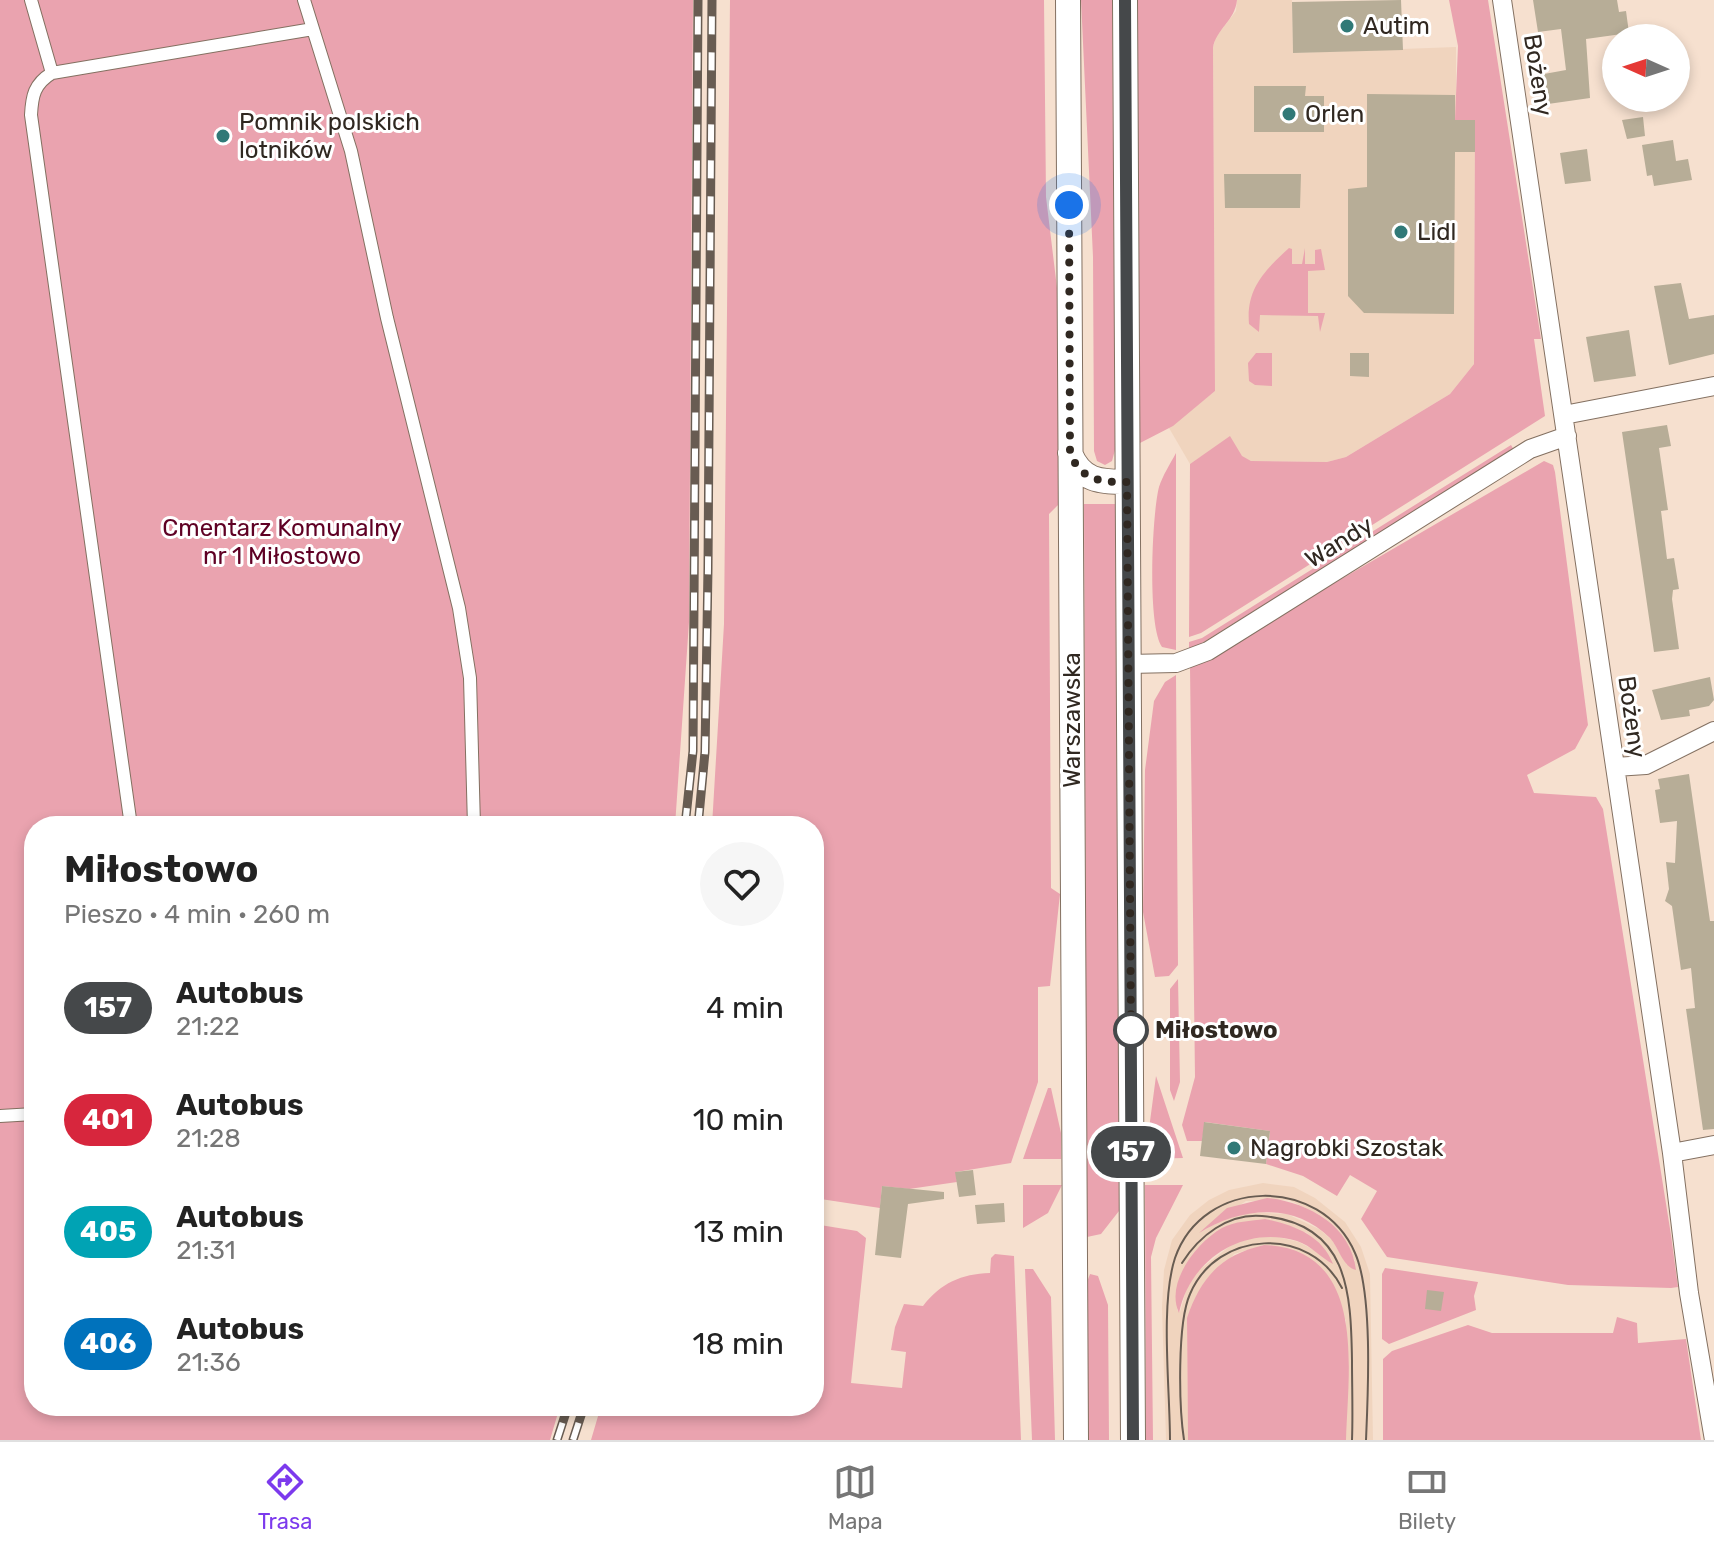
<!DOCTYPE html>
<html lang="pl">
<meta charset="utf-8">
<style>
body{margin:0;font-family:Rubik,sans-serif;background:#f6f6f6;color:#222;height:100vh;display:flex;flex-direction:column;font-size:30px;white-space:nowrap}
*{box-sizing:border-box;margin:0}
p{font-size:26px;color:#767676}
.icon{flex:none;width:44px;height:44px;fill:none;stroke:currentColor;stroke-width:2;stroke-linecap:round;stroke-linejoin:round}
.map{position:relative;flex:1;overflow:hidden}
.side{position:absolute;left:24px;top:816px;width:800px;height:600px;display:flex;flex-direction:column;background:#fff;border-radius:32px;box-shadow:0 4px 12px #0003}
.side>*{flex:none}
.badge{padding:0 16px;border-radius:26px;font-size:28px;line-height:52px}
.needle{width:52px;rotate:273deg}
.buttons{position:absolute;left:1602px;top:24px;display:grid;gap:16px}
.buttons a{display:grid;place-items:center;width:88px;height:88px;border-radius:50%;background:#fff;box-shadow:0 4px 12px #0003;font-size:40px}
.you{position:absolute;width:40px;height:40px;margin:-20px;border:6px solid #fff;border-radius:50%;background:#1a73e8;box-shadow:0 0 0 12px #1a73e833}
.map>.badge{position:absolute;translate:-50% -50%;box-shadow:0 0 0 4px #fff}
.round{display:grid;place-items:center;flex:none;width:84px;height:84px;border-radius:42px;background:#f6f6f6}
.overview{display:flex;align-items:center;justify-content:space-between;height:136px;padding:0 40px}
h1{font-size:38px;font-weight:700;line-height:60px}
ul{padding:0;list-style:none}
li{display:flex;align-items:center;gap:24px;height:112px;padding:0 40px}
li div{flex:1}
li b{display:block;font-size:30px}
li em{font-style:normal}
li .badge{min-width:88px;font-weight:700;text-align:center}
.dock{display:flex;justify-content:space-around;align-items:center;height:112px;border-top:2px solid #e0e0e0;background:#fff;font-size:22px;color:#767676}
.dock a{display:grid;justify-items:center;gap:4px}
.dock .on{color:#7c3aed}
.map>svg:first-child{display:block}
</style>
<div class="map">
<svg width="1714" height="1440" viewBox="0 0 1714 1440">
<rect width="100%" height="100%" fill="#f6e0cf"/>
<path fill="#f0d4be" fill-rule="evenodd" d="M1237,0H1292L1293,53L1456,47V120H1475L1474,364L1450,394L1346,457L1327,462L1251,461L1242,457L1230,437L1190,464L1169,428L1215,391L1213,48L1216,37L1236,11Z
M1263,1183L1294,1187L1315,1198L1345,1222L1361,1247L1370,1274L1373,1440H1346V1320L1264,1245L1234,1254L1187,1318L1188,1440H1166L1162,1307L1164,1270L1172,1240L1190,1215L1209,1200L1229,1190ZM1289,1200L1322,1216L1337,1231L1355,1261L1347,1265L1332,1240L1319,1229L1287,1214L1248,1212L1231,1216L1202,1231L1246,1201ZM1265,1219L1307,1233L1332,1260L1299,1242L1278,1237H1256L1234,1243L1199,1270L1187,1287L1180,1312L1177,1310L1181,1274Z"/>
<path fill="#eaa3af" d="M0,0H693L689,622L675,826H34V1406H560L550,1440H0Z
M730,0H1044L1046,197L1057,288L1059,504L1049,514L1051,888L1060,894L1050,986L1038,987V1082L1011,1163L956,1172L957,1182L909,1189L882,1186L880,1208L814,1198V826H712L724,624Z
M1081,0H1112L1115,450L1112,461L1105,465L1097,461L1094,451L1093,257Z
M1137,0H1237C1235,21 1216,29 1213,48L1215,391L1173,426L1140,443Z
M1449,0H1488L1541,339H1534L1545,416L1201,633L1189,637L1190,464L1230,436L1242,456L1251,461L1327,462L1346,457L1450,394L1474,364L1475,120H1455L1458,46Z
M1289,248L1292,249V264H1302L1305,248V264H1315V250L1321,249L1325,270L1308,271V313H1325L1320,332L1318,316L1260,315L1259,332L1249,324C1246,289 1264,271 1289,248Z
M1256,353H1272V386L1255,385L1249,381L1248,363Z
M1511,445L1514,450L1189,651V642L1202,638Z
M1176,453V650L1162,647C1147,626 1152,514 1159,487C1163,475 1170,464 1176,453Z
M1544,461L1553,465L1555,472L1588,725L1575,749L1527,775L1534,793L1596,797L1603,809L1671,1235L1678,1287L1671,1288L1568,1285L1387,1257L1361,1219L1377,1191L1350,1175L1337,1196L1303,1176L1266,1164L1270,1131L1205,1122L1202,1141H1187L1182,1125L1195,1077L1190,667Z
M1084,504H1115L1119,1211L1101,1234L1087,1237Z
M1176,675L1178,965L1169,976L1155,977L1143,912L1145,770L1154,701L1165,682Z
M1178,979L1180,1082L1174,1101L1170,1090V989Z
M1156,1076L1183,1158L1145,1159Z
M1048,1088H1051L1061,1133V1159H1023Z
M1023,1185H1062L1048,1213L1023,1228Z
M1145,1185H1183L1156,1238L1151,1257L1153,1440H1146Z
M1267,1198C1307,1202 1351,1225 1356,1270C1343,1267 1339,1248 1330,1238C1293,1201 1239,1208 1199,1233L1227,1208Z
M1265,1219C1293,1225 1322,1235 1333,1264C1321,1258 1312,1246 1297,1241C1244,1225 1190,1259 1179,1313C1165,1283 1196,1243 1222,1228C1235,1221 1251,1221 1265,1219Z
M814,1224L857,1231L866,1238L851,1383L902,1388L906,1352L891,1350L895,1327L904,1304L923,1306C941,1283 961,1274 990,1273L991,1258L995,1254L1014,1256L1021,1440H591L601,1406H814Z
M1264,1245C1368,1249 1348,1369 1346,1440H1188L1187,1318C1201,1277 1221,1255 1264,1245Z
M1385,1268L1478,1282L1474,1296L1476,1310L1389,1344L1382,1339V1274Z
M1025,1269H1033L1051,1297L1055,1440H1032Z
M1090,1274L1098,1276L1108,1305L1109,1440H1088L1087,1282Z
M1617,1317L1637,1323L1638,1343L1686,1339L1701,1440H1383V1359L1392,1351L1468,1325L1492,1333H1613Z"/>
<path fill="#b7ad97" d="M1401,0L1403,50L1293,53L1292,2Z
M1533,0H1617L1619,12L1626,11L1629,33L1586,39L1590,98L1548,104L1544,74L1566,70L1561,29L1538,32Z
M1254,86H1306L1305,96H1324V132H1254Z
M1367,94L1455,95V120H1475V152H1455L1454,314L1364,313L1348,296V189L1367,187Z
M1643,117L1645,136L1627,139L1622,120Z
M1673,140L1676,161L1688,159L1692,180L1654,186L1652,175L1647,176L1642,145Z
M1587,149L1591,181L1565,184L1560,153Z
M1224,174H1301L1300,208H1225Z
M1681,283L1689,319L1714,315V354L1669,365L1654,286Z
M1629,330L1636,376L1594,382L1586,337Z
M1350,353H1369V377L1350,376Z
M1667,425L1671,446L1659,448L1668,510L1661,511L1667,559L1674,558L1679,589L1673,590L1672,599L1679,649L1654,652L1622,432Z
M1710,677L1714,700L1709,706L1689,710L1690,716L1661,720L1652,690Z
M1689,774L1710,921H1714V1129L1703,1130L1686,1009L1695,1008L1691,968L1681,970L1672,906L1665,901L1669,889L1666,862L1675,863L1677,821L1660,823L1655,790L1660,789L1658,779Z
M1204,1122L1270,1131L1266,1164L1200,1156Z
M973,1170L976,1195L959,1197L955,1172Z
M882,1186L944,1192V1199L908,1204L901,1258L875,1255Z
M1004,1203L1005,1222L977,1224L975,1205Z
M1427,1290L1444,1292L1441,1311L1425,1309Z"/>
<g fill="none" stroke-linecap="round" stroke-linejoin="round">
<defs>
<path id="pedestrian" d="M31,0L52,73
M304,0L351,151L387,318L459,608L470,678L474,826
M131,826L31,115C32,96 34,84 52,73L313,29
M0,1116L34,1114"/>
<path id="minor" d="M1502,0L1672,1153L1689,1293L1714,1440
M1564,415L1714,386
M1128,664L1176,663L1208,651L1530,449L1567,436
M1615,767L1646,765L1714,731
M1672,1153L1714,1145"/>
<path id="secondary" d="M1068,0L1076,1440
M1125,0L1133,1440
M1070,453C1081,481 1100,482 1127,482"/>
</defs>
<use href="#pedestrian" stroke="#837061" stroke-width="14"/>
<use href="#minor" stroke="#837061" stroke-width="20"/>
<use href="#secondary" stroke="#837061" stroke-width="26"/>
<use href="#pedestrian" stroke="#fff" stroke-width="12"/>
<use href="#minor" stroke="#fff" stroke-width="18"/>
<use href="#secondary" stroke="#fff" stroke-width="24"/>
<path stroke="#685c52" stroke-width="2" d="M1182,1263C1199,1236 1228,1213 1262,1216C1348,1223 1351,1291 1352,1361C1352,1387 1353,1414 1352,1440
M1170,1440C1170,1389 1160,1304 1175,1258C1203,1177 1321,1175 1355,1253C1373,1293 1368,1394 1366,1440
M1184,1440C1179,1407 1177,1323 1190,1294C1217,1230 1310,1225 1342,1288"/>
<defs>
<path id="rail" d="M685,826L693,751L698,0
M698,826L705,752L708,568L712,0
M557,1440L568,1406
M573,1440L584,1406"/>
</defs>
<use href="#rail" stroke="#685c52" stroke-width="9"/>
<use href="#rail" stroke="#fff" stroke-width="6" stroke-dasharray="18" stroke-linecap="butt"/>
</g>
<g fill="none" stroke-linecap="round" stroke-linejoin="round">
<defs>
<path id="line" d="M1125,0L1133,1440"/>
</defs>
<use href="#line" stroke="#fff" stroke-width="18"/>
<use href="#line" stroke="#45484a" stroke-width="12"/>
<path stroke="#302821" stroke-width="8" stroke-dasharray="0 14.4" d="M1069,205L1070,453C1081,481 1101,482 1127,482L1131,1030"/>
</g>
<g fill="#307977" stroke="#fff" stroke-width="3">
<circle cx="1347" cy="26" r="8"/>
<circle cx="1289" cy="114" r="8"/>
<circle cx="223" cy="136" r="8"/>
<circle cx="1401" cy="232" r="8"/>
<circle cx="1234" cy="1148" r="8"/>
</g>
<circle fill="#fff" stroke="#45484a" stroke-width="4" cx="1131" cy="1030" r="16"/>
<g text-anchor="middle" stroke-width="6" stroke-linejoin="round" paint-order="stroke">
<g font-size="24" fill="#302821" stroke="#fff" text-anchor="start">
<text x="1363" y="34">Autim</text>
<text x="1305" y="122">Orlen</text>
<text x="239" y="130">Pomnik polskich<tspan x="239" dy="28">lotników</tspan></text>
<text x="1417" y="240">Lidl</text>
<text x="1250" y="1156">Nagrobki Szostak</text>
</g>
<g font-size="24" fill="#302821" stroke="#fff">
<text transform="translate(1538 75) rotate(81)" y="8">Bożeny</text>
<text transform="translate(1339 542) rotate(-32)" y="8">Wandy</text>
<text transform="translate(1632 717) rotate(82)" y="8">Bożeny</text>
<text transform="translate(1072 720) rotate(-90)" y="8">Warszawska</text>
</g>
<g font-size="24" fill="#5f0024" stroke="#fff">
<text x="282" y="536">Cmentarz Komunalny<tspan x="282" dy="28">nr 1 Miłostowo</tspan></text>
</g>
<g font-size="24" font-weight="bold" fill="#302821" stroke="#fff" text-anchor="start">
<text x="1155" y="1038">Miłostowo</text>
</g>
</g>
</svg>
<div class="buttons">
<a><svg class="needle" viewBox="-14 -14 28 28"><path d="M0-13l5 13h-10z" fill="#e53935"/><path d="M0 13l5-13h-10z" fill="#767676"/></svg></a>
</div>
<div class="you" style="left:1069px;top:205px"></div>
<b class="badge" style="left:1131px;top:1152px;background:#45484a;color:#fff">157</b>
<section class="side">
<div class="overview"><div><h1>Miłostowo</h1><p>Pieszo · 4 min · 260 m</p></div><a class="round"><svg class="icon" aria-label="heart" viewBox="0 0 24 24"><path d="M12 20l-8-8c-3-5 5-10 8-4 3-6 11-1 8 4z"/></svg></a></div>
<ul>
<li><span class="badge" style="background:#45484a;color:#fff">157</span><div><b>Autobus</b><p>21:22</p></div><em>4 min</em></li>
<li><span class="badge" style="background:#d7263d;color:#fff">401</span><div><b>Autobus</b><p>21:28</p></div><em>10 min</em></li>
<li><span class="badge" style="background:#00a3b4;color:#fff">405</span><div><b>Autobus</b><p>21:31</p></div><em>13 min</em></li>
<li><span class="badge" style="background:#0072bc;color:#fff">406</span><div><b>Autobus</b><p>21:36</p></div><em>18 min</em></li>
</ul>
</section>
</div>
<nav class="dock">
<a class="on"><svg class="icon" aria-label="directions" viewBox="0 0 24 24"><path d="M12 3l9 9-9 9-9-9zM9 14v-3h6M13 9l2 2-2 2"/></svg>Trasa</a>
<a><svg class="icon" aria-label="map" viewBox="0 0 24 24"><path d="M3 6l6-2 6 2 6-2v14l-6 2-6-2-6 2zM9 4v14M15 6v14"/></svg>Mapa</a>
<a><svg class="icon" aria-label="tickets" viewBox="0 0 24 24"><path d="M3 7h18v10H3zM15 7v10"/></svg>Bilety</a>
</nav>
